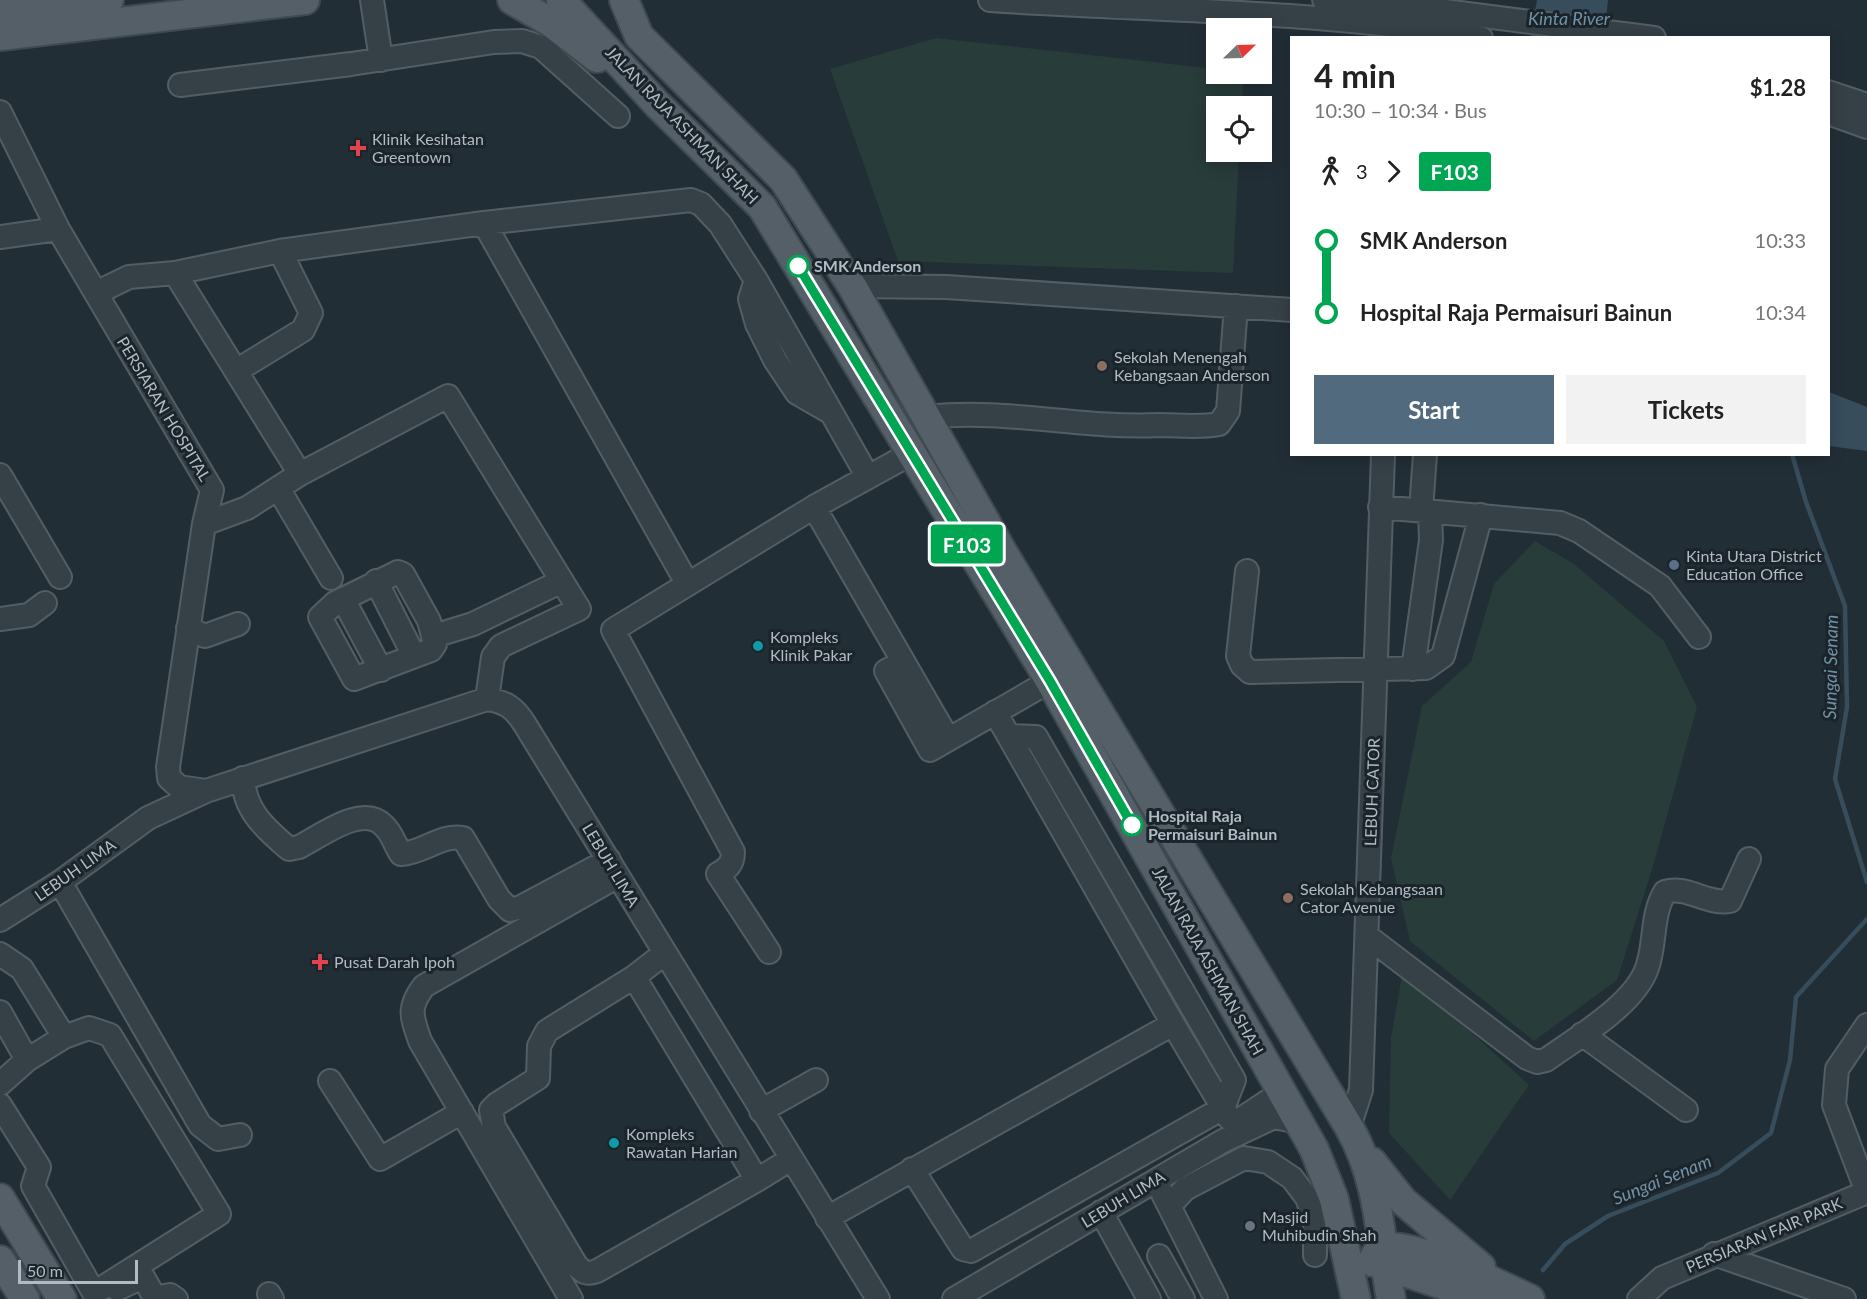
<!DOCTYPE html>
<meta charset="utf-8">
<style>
body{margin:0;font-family:Lato,sans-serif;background:#f2f2f2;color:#222;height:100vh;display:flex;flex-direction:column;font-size:22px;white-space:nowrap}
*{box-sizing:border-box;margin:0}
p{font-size:20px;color:#767676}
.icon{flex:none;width:33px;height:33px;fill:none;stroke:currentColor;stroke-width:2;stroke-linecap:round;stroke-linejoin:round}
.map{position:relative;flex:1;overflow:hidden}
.drawer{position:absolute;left:1290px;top:36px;width:540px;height:420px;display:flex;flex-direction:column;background:#fff;border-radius:0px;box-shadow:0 3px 15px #0003}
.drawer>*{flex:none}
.badge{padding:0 12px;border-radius:4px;font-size:21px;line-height:39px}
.needle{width:39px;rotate:67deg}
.tools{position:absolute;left:1206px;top:18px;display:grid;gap:12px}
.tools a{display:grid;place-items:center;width:66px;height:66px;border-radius:0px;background:#fff;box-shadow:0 3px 15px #0003;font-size:30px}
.scale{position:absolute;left:18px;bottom:15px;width:120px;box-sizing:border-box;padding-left:6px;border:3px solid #b0bbc3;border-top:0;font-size:16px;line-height:21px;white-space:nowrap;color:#b0bbc3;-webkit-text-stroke:4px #1b242b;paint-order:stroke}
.map>.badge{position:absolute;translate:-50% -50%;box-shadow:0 0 0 3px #fff}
.legs{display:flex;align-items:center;gap:9px;height:66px;padding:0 24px;font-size:20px}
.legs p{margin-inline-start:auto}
.overview{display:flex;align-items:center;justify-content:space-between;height:102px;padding:0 24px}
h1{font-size:33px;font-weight:700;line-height:45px}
.cta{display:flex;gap:12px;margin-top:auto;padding:12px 24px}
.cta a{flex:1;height:69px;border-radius:0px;background:#516a7e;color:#fff;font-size:24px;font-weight:700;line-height:69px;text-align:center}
.cta a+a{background:#f2f2f2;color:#222}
ul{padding:0 24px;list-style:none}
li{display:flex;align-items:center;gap:21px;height:72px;font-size:22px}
li i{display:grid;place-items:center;width:9px;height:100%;margin:0 8px;background:currentColor}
li i::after{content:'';width:15px;height:15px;margin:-8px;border:4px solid;border-radius:50%;background:#fff}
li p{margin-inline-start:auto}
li:first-child i{background:linear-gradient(#0000 50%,currentColor 0)}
li:last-child i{background:linear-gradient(currentColor 50%,#0000 0)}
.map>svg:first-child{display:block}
</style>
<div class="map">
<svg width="1867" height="1299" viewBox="0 0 1867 1299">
<rect width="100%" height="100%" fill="#222e36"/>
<path fill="#283c39" d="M936,38L1216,69V74H1243L1242,106H1216V152H1239L1233,273L898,261L830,69Z
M1535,541L1574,564L1664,641L1697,707L1654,863L1617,980L1534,1041L1410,941L1391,858L1422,706L1471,662L1494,584Z
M1403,970L1529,1085L1450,1200L1389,1133L1391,1038Z"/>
<path fill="#374d5c" d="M1537,0H1608L1604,37L1530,38Z
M1829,392L1867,407V451L1829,446Z"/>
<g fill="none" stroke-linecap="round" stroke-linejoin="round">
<path stroke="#374d5c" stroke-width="4.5" d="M1792,454L1806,502L1845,606L1847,707L1835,779L1867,882
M1543,1270L1565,1244L1608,1216L1718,1173L1771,1133L1790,1060L1796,997L1867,919"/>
<defs>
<path id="minor" d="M372,0L381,60
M990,0C1154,11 1319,10 1481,38
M1324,0L1414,7L1654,38
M180,85L351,64L494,42L522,41L541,47L618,116
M1828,92L1867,105
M0,112L58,229L212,490L204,524L168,767L169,778L179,787L206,791
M1828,113L1867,127
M484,223L687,583
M0,237L58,229
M175,273L300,474
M756,280L750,299L757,324L775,360L797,393L830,412
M852,286L946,287L1292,310
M96,293L129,277L175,273L280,251L484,223L691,200L701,204L720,224L756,280L868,477
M236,371L303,330L311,313L280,251
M928,417C1005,408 1082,429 1159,425C1180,425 1199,428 1219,424L1228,411L1236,306
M0,475L60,577
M278,488L331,578
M814,507L948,739
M1380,507L1560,523L1579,531L1660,586L1699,637
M1421,510L1425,454
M204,524L247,508L300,474L448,396L579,609L501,646L493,657L487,699
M1247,571L1238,656L1242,665L1250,672L1426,668L1443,656L1481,515
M398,572L403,574L429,621L435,644L431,650L354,679L320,617L335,603Z
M376,581L414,656
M343,599L381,670
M0,619L29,615L45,603
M188,628L205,636L238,624
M434,636L473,624L562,581
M903,662L886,671L930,750L1050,681L1052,666
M1413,669L1431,540L1430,511
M995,712L1173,1024L1229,1118L1238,1121L1282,1092
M243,778C244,811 266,829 289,849L299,847C321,836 363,803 384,826C392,833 395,845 401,854C423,853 441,834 463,838L499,899L510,910L521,907L609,860
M60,882L200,1125L218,1139L240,1135
M0,920L60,882L148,818L206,791L487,699C505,702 514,707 524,723L878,1299
M1367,936L1527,1058L1537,1062L1546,1060C1578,1037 1634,1005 1647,968C1656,943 1651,915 1665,892C1687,885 1707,905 1730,901L1749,859
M769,952L718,874C728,868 733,864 733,852L613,630L814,507L912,453
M665,953L634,977L757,1180L791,1159
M0,954L22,969L64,1037
M634,977L547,1031L539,1046L538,1078L497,1104L491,1110L494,1127L576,1265C583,1272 586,1275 597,1271L757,1180
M0,1012L27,1060L0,1084
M1582,1034L1686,1110
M330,1081L380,1159L462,1112
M0,1105L39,1167L33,1186L94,1293L219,1214L110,1035L89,1028L64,1037L27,1060
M761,1111L816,1080
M1349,1127L1361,1090L1383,454
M912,1169L963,1249L971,1251L1223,1108L1234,1080L1036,737L1009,736
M1867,1192L1834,1105L1837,1069L1867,1025
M1163,1194L1216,1299
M1169,1206L1185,1189L1244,1158L1268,1162L1292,1178L1307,1198L1315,1220V1255
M1101,1212L1149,1299
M827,1218L1173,1024
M1714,1254L1844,1299
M1159,1256L1183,1299
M117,1289L143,1277L155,1298L170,1295L176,1299
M269,1294L272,1299
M571,1299L420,1041C412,1017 407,1008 424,986L618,876
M954,1299L1223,1141L1274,1117L1299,1122
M1639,1299L1662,1278L1867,1192"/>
<path id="major" d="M512,0L550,22L597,58
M561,0L658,105L762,207L1050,681L1314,1149L1334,1199L1356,1299
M624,0L639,36L783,179L852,286L1002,551L1349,1127C1380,1181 1380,1240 1391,1299
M0,12L109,0
M0,36L305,0
M1372,1162L1403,1201L1481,1267
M0,1198L62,1299
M0,1260L25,1299
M1372,1262C1375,1256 1377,1250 1384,1248C1411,1240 1502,1286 1530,1299
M1384,1265L1484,1299"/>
</defs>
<use href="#minor" stroke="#535e64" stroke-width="26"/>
<use href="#major" stroke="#3f4950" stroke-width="32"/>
<use href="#minor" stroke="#364047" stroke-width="22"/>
<use href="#major" stroke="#545f67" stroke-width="28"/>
</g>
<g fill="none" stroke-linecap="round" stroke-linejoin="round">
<defs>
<path id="line-1" d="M798,266L1050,681L1132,825"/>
</defs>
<use href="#line-1" stroke="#fff" stroke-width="14"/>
<use href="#line-1" stroke="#00a651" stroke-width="9"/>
</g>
<g fill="#e0444e" stroke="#1b242b" stroke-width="2">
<path d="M355 139h6v6h6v6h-6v6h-6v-6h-6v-6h6z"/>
<path d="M317 953h6v6h6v6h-6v6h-6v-6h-6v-6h6z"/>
</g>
<g fill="#fff" stroke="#00a651" stroke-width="3">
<circle cx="798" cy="266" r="10"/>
<circle cx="1132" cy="825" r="10"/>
</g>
<g fill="#8d6e63" stroke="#1b242b" stroke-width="2">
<circle cx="1102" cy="366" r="6"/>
<circle cx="1288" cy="898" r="6"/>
</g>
<circle fill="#5c6f8a" stroke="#1b242b" stroke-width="2" cx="1674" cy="565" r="6"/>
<g fill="#0f9aa8" stroke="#1b242b" stroke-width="2">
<circle cx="758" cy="646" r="6"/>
<circle cx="614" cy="1143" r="6"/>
</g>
<circle fill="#6b7280" stroke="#1b242b" stroke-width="2" cx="1250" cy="1226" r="6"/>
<g text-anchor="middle" stroke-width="6" stroke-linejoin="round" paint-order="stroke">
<g font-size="16" fill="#b0bbc3" stroke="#1b242b">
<text transform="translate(682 125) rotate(46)" y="6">JALAN RAJA ASHMAN SHAH</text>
<text transform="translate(164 409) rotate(59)" y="6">PERSIARAN HOSPITAL</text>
<text transform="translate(1372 792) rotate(-88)" y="6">LEBUH CATOR</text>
<text transform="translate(611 865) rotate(59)" y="6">LEBUH LIMA</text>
<text transform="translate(75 870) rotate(-35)" y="6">LEBUH LIMA</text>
<text transform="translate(1208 961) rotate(61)" y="6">JALAN RAJA ASHMAN SHAH</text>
<text transform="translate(1123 1199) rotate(-31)" y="6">LEBUH LIMA</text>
<text transform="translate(1764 1235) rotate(-23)" y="6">PERSIARAN FAIR PARK</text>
</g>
<g font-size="16" fill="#b0bbc3" stroke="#1b242b" text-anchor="start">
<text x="372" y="145">Klinik Kesihatan<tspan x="372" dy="18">Greentown</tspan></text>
<text x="1114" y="363">Sekolah Menengah<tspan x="1114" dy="18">Kebangsaan Anderson</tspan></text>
<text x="1686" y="562">Kinta Utara District<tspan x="1686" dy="18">Education Office</tspan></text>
<text x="770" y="643">Kompleks<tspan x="770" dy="18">Klinik Pakar</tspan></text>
<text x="1300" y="895">Sekolah Kebangsaan<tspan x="1300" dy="18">Cator Avenue</tspan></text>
<text x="334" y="968">Pusat Darah Ipoh</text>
<text x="626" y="1140">Kompleks<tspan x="626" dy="18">Rawatan Harian</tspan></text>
<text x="1262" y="1223">Masjid<tspan x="1262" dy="18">Muhibudin Shah</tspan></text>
</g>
<g font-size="16" font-weight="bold" fill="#b0bbc3" stroke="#1b242b" text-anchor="start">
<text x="814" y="272">SMK Anderson</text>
<text x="1148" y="822">Hospital Raja<tspan x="1148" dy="18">Permaisuri Bainun</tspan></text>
</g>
<g font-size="18" font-style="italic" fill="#7391a5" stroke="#1b242b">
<text x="1569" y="25">Kinta River</text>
<text transform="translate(1831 667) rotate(-89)" y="6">Sungai Senam</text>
<text transform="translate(1662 1180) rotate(-22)" y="6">Sungai Senam</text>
</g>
</g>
</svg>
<div class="tools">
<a><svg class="needle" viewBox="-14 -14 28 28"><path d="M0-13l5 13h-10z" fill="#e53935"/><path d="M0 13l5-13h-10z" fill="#767676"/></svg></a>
<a><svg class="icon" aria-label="locate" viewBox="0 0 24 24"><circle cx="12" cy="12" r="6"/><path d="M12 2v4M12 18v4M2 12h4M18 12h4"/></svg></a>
</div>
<div class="scale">50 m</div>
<b class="badge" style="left:967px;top:544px;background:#00a651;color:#fff">F103</b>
<section class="drawer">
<div class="overview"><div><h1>4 min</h1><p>10:30 – 10:34 · Bus</p></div><b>$1.28</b></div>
<div class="legs"><svg class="icon" aria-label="walk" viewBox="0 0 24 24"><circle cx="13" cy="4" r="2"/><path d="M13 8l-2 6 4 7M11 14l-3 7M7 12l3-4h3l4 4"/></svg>3<svg class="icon" aria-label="forward" viewBox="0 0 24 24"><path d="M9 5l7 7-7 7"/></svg><b class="badge" style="background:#00a651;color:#fff">F103</b></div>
<ul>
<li><i style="color:#00a651"></i><b>SMK Anderson</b><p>10:33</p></li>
<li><i style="color:#00a651"></i><b>Hospital Raja Permaisuri Bainun</b><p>10:34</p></li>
</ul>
<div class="cta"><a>Start</a><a>Tickets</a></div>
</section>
</div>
